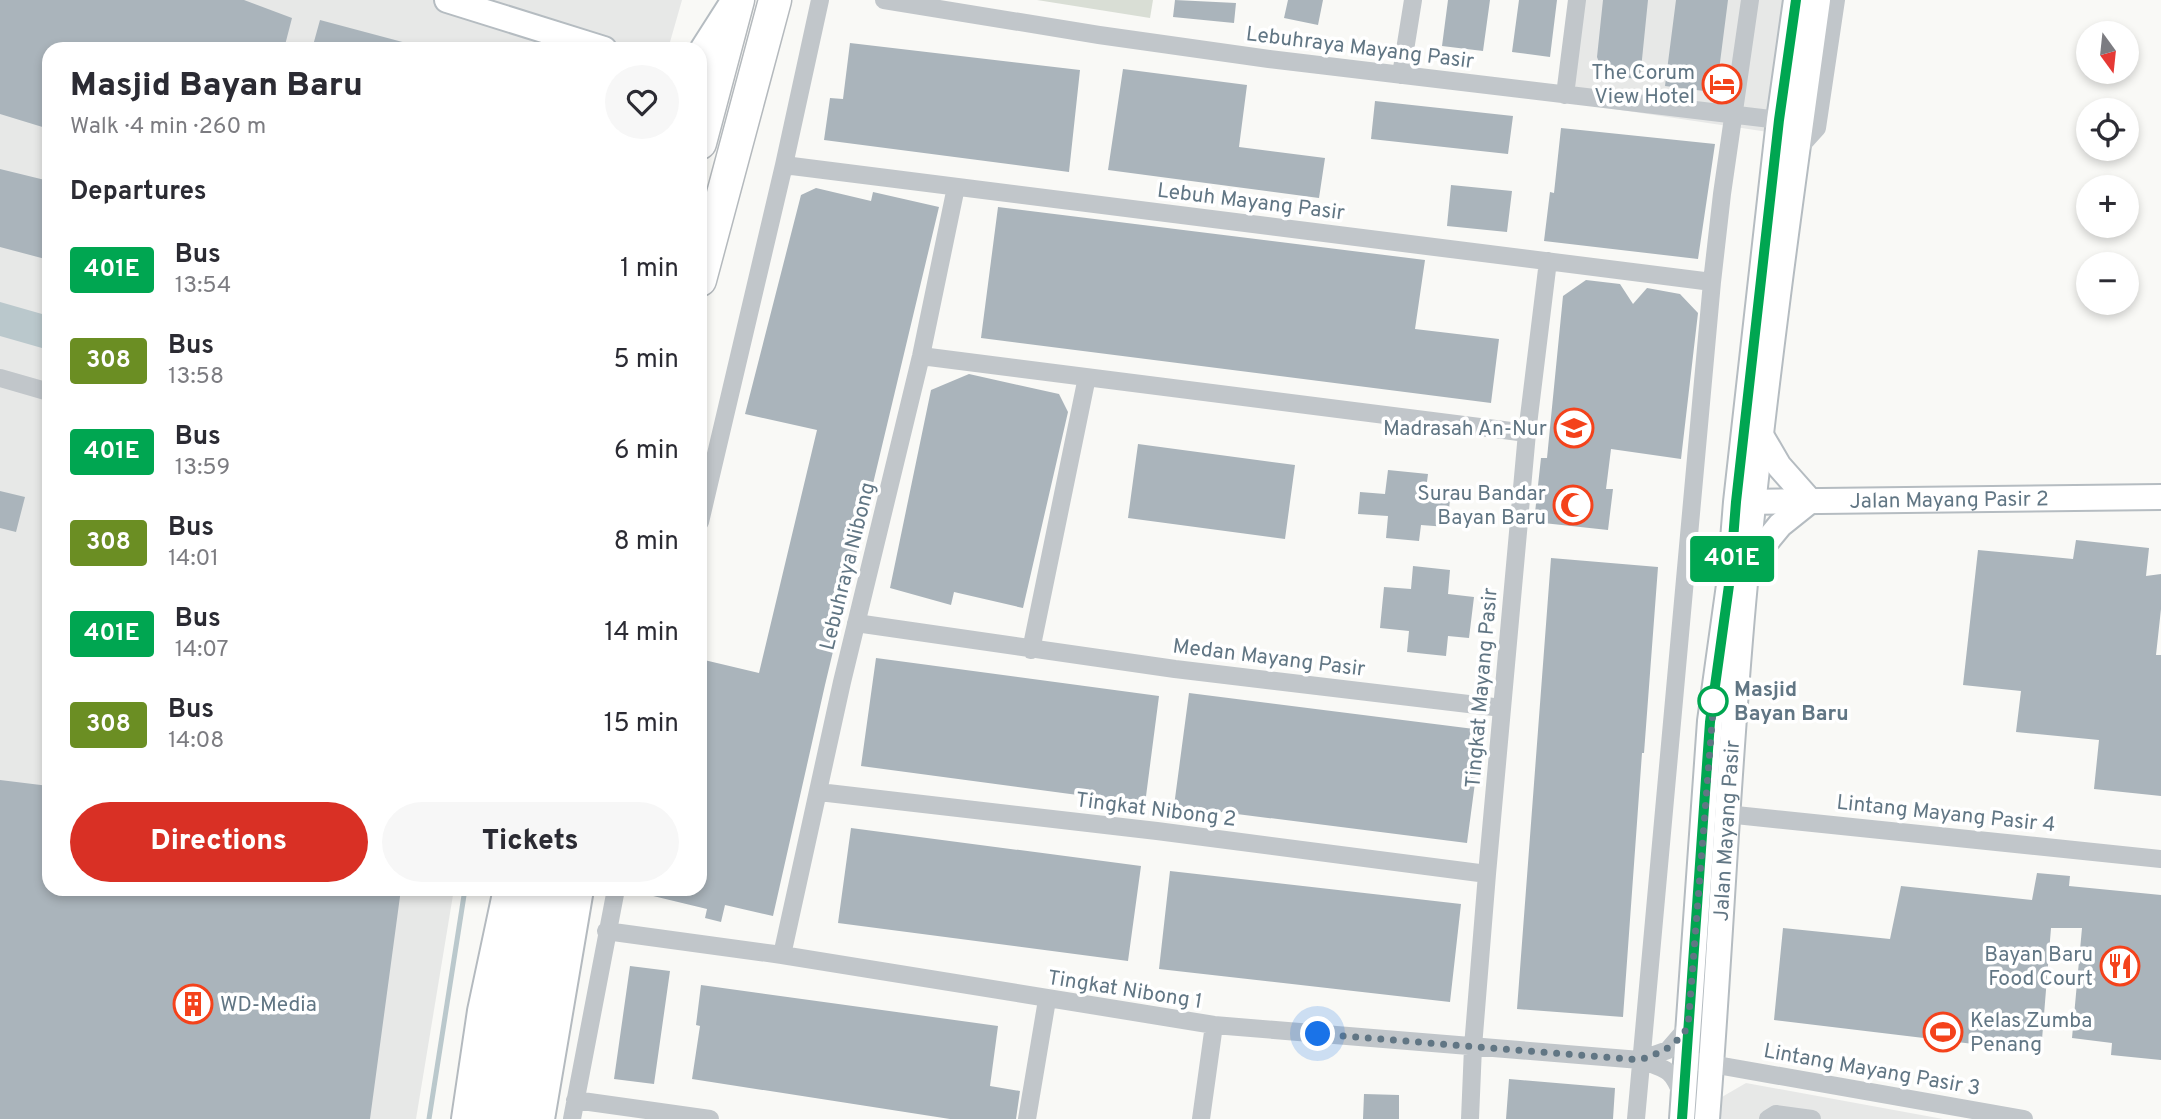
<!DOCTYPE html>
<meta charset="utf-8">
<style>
body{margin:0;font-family:Overpass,sans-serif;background:#f7f7f7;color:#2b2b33;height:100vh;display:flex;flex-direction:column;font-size:26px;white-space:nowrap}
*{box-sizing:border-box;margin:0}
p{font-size:23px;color:#7c7c81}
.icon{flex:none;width:38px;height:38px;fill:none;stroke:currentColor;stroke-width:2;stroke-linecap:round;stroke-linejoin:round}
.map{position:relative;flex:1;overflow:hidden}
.drawer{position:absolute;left:42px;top:42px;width:665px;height:854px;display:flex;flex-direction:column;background:#fff;border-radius:21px;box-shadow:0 4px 10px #0003}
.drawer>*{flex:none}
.badge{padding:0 14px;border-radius:5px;font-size:24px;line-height:46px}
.needle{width:46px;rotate:165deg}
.buttons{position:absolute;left:2076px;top:21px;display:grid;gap:14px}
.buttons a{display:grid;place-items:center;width:63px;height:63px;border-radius:50%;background:#fff;box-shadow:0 4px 10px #0003;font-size:35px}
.you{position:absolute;width:35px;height:35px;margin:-18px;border:5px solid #fff;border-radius:50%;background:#1a73e8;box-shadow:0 0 0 10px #1a73e833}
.map>.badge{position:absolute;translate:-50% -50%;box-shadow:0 0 0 4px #fff}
h2{padding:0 28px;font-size:26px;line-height:63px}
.round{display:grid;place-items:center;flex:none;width:74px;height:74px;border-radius:37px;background:#f7f7f7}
.headline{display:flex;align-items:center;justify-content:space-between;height:119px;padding:0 28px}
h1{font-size:33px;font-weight:800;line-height:52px}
.primary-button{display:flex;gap:14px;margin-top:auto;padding:14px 28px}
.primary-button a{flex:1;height:80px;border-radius:42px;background:#d93025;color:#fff;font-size:28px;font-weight:800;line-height:80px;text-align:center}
.primary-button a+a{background:#f7f7f7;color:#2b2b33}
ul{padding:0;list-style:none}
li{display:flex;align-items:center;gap:21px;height:91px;padding:0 28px}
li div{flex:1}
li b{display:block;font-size:26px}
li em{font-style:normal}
li .badge{min-width:77px;font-weight:700;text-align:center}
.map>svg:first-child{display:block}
</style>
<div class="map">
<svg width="2161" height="1119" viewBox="0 0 2161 1119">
<rect width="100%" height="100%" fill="#f9f9f6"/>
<path fill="#e7e8e7" d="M0,0H682L668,49H49V889H454L416,1119H0Z
M1580,0H1806L1788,135L1567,102Z
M1746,1083L1943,1119H1714L1715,1101Z"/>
<path fill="#d9ded5" d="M1037,0H1153L1150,18Z"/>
<path fill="#bac8cc" d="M0,302L49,316V350L0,336Z"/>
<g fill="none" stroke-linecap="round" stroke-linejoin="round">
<path stroke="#bac8cc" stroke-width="5" d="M429,1119L465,889"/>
</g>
<path fill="#aab4bb" d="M0,0H244L292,18L284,49H49V129L0,114Z
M1175,0L1236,3L1234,23L1173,17Z
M1288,0H1323L1318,25L1284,18Z
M1448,0H1490L1483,51L1442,46Z
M1519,0H1557L1550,57L1512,52Z
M1603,0H1648L1640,79L1604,76L1597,57Z
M1676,0H1728L1718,78L1704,91L1665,86Z
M320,20L410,44L409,49H312Z
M850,43L1080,70L1069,172L824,140L830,98L843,99Z
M1123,69L1247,85L1239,147L1325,158L1319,198L1108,170Z
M1375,101L1513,116L1508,154L1371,139Z
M1561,128L1715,144L1698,259L1544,241L1550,192L1554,193Z
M0,169L49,181V260L0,247Z
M1451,185L1512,191L1507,232L1447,226Z
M816,188L871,201L873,192L939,207L825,685L773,916L725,905L721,922L705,918L707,909L649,895V889H700V659L759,673L817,430L745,414L801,195Z
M998,207L1425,260L1415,329L1499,339L1491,403L981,338Z
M1586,280L1620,284L1633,304L1647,288L1680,294L1698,313L1681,459L1611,449L1606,489H1613L1608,530L1534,522L1541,458H1547L1563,296Z
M969,374L1059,394L1068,412L1023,608L954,592L951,605L890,588L931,390Z
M1138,444L1295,465L1285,539L1128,518Z
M1388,470L1428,474L1425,497L1450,500L1447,527L1421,525L1419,541L1386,538L1388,516L1358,514L1360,492L1385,494Z
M0,491L25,497L16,532L0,528Z
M2076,540L2149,548L2146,576L2161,574V609L2156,655H2161V796L2094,789L2099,740L2016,732L2021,691L1963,685L1978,550L2073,559Z
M1551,558L1658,567L1644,753H1642L1623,1017L1517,1009Z
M1413,566L1450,570L1448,594L1474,597L1469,638L1448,636L1446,656L1407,652L1409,631L1380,628L1384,587L1411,589Z
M876,658L1159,696L1145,804L861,766Z
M1189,693L1482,730L1467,843L1174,806Z
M0,780L49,786V889H401L370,1119H0Z
M851,828L1141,866L1128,961L838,923Z
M1170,871L1461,904L1450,1002L1159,969Z
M2037,873L2070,876L2069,886L2161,895V1060L2111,1055L2112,1043L2072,1038L2082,928H2051L2041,1052L1774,1020L1783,928L1890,939L1901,886L2032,900Z
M630,966L670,971L654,1084L614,1079Z
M701,985L998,1026L990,1086L1020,1091L1016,1119H950L692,1079L700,1026L696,1025Z
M1509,1079L1615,1088L1613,1119H1506Z
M1364,1094L1399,1095V1119H1363Z"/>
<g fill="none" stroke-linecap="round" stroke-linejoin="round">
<defs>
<g id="secondary">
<path d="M447,0L604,49"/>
<path d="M700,53L730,6"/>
<path d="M1762,437L1779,466L1810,501"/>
<path id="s1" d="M1741,502L2161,497"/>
<path d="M1748,564L1780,525L1810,501"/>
<path d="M1682,1119L1710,721L1730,578L1736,502L1779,120L1796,0"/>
<path id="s2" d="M1707,1119C1721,940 1728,762 1745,583C1764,388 1791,194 1818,0"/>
</g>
<path id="primary" d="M466,1119L482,1011L508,889
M540,1119L579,889"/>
<path id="highway" d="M700,143L738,0
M700,280L775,0
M491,1119L531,889
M516,1119L558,889"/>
</defs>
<use href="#secondary" stroke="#b5bcc1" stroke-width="28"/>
<use href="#primary" stroke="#b4babf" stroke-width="32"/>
<use href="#highway" stroke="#b4b9bd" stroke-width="35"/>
<path stroke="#c1c6ca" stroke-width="18" d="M884,0L1099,35L1269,59L1779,120L1787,115
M1401,75L1413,0
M1565,95L1577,0
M1798,149L1817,128L1836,0
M784,165L1712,282
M921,356L1527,433
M0,378L49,392
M700,522L784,165L820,0
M856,623L1175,669L1502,708
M1031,650L1087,377
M819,792L1157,831L1487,874
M1726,814L2161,859
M606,931L782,955L1214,1025L1640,1060C1666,1069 1673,1069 1682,1096
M782,955L842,682L921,356L956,187
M1640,1060L1668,1050L1688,1027
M1700,1062L2024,1119
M575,1100L710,1119
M572,1119L616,889
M1027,1119L1047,1000
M1201,1119L1214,1025
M1470,1119L1473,1047L1487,874L1527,433L1548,261
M1636,1119L1712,282L1722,194L1750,0
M1768,1119L1776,1114L1812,1119"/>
<use href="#secondary" stroke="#fff" stroke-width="24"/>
<use href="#primary" stroke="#fff" stroke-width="28"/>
<use href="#highway" stroke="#fff" stroke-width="32"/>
</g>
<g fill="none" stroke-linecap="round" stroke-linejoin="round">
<defs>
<path id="line" d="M1682,1119L1710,722L1730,578L1736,502L1779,120L1796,0"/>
</defs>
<use href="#line" stroke="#fff" stroke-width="16"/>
<use href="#line" stroke="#00a651" stroke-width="10"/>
<path stroke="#617684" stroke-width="7" stroke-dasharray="0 12.6" d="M1318,1034L1640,1060C1664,1051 1672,1049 1688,1027L1714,698L1713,701"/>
</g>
<defs>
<symbol id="hotel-ring" viewBox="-11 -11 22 22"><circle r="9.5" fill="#fff" stroke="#f4421b" stroke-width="1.5"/><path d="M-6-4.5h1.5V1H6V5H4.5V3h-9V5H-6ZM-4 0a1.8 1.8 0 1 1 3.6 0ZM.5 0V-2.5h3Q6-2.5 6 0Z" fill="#f4421b"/></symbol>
<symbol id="school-ring" viewBox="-11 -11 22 22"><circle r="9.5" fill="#fff" stroke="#f4421b" stroke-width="1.5"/><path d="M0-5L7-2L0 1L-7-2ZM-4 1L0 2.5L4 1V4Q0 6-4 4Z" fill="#f4421b"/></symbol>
<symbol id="mosque-ring" viewBox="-11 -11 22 22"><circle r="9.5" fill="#fff" stroke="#f4421b" stroke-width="1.5"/><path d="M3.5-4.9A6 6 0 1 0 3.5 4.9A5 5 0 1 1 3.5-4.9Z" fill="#f4421b"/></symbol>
<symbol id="restaurant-ring" viewBox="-11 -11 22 22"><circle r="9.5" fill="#fff" stroke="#f4421b" stroke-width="1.5"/><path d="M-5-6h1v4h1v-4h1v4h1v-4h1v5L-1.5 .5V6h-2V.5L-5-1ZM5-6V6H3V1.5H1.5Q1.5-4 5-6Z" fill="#f4421b"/></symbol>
<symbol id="building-ring" viewBox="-11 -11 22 22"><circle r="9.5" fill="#fff" stroke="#f4421b" stroke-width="1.5"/><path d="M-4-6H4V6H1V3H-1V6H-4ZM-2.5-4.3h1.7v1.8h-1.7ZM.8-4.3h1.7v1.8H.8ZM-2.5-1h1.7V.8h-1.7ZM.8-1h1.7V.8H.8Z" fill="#f4421b"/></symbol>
<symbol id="stadium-ring" viewBox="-11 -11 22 22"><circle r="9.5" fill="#fff" stroke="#f4421b" stroke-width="1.5"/><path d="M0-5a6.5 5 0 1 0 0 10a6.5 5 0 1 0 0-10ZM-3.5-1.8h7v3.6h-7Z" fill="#f4421b"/></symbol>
</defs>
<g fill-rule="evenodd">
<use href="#hotel-ring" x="1700" y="62" width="44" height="44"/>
<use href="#school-ring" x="1552" y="406" width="44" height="44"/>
<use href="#mosque-ring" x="1551" y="483" width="44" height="44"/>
<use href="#restaurant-ring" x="2098" y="944" width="44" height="44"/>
<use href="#building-ring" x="171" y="982" width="44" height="44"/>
<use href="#stadium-ring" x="1921" y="1010" width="44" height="44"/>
</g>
<circle fill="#fff" stroke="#00a651" stroke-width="3.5" cx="1713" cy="701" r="14"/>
<g text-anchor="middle" stroke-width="7" stroke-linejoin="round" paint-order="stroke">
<g font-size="21" fill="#617684" stroke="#fff">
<text transform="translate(1360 47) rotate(7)" y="7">Lebuhraya Mayang Pasir</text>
<text transform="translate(1251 201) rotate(7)" y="7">Lebuh Mayang Pasir</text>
<text dy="7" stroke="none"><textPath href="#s1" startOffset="208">Jalan Mayang Pasir 2</textPath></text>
<text transform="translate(847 566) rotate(-76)" y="7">Lebuhraya Nibong</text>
<text transform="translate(1269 657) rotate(7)" y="7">Medan Mayang Pasir</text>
<text transform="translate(1481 688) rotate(-85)" y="7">Tingkat Mayang Pasir</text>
<text transform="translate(1156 809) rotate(7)" y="7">Tingkat Nibong 2</text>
<text transform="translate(1946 813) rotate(6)" y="7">Lintang Mayang Pasir 4</text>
<text dy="7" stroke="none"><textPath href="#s2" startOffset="289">Jalan Mayang Pasir</textPath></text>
<text transform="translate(1125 989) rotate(9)" y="7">Tingkat Nibong 1</text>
<text transform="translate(1872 1069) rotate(10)" y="7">Lintang Mayang Pasir 3</text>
</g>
<g font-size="21" fill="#617684" stroke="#fff" text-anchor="end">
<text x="1695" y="79">The Corum<tspan x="1695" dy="24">View Hotel</tspan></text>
<text x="1547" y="435">Madrasah An-Nur</text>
<text x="1546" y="500">Surau Bandar<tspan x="1546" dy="24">Bayan Baru</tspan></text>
<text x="2093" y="961">Bayan Baru<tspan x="2093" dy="24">Food Court</tspan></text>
<text x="220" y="1011" text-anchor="start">WD-Media</text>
<text x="1970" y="1027" text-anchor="start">Kelas Zumba<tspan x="1970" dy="24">Penang</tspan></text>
</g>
<g font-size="21" font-weight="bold" fill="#617684" stroke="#fff" text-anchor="start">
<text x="1734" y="696">Masjid<tspan x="1734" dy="24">Bayan Baru</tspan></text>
</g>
</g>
</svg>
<div class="buttons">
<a><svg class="needle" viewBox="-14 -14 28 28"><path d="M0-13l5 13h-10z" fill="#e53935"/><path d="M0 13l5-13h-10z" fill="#7c7c81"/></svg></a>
<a><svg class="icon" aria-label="locate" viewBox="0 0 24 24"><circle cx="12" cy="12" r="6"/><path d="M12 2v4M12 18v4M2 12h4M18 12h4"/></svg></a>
<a>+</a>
<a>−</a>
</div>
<div class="you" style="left:1318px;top:1034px"></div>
<b class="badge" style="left:1732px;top:559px;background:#00a651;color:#fff">401E</b>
<section class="drawer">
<div class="headline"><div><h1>Masjid Bayan Baru</h1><p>Walk · 4 min · 260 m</p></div><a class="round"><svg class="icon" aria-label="heart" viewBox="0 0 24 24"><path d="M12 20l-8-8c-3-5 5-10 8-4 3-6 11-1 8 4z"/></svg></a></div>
<h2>Departures</h2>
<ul>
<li><span class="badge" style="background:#00a651;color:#fff">401E</span><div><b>Bus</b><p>13:54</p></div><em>1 min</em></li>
<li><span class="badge" style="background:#6b8e23;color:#fff">308</span><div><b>Bus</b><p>13:58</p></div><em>5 min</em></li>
<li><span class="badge" style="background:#00a651;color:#fff">401E</span><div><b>Bus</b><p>13:59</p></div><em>6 min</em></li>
<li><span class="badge" style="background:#6b8e23;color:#fff">308</span><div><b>Bus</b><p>14:01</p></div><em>8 min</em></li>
<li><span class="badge" style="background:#00a651;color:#fff">401E</span><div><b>Bus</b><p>14:07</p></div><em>14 min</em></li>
<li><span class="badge" style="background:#6b8e23;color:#fff">308</span><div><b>Bus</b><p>14:08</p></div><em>15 min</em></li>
</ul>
<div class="primary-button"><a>Directions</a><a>Tickets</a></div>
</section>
</div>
